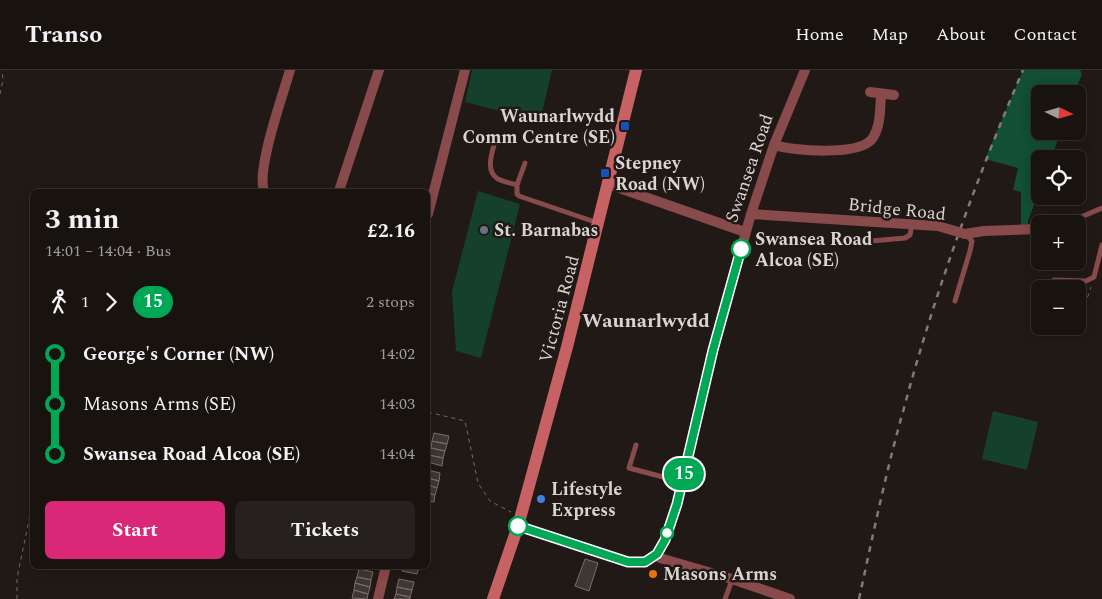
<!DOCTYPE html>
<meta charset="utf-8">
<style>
body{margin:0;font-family:Spectral,serif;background:#26201e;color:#f1f3f6;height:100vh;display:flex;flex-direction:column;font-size:19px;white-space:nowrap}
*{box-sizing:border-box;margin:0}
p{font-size:16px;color:#9f9e9f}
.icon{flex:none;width:28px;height:28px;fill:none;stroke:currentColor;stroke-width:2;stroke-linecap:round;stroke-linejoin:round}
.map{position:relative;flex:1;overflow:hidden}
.side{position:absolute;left:30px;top:119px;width:400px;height:380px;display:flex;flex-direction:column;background:#191310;border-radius:8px;box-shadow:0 2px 12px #0003,0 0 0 1px #373230}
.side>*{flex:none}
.badge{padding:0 10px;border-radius:16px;font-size:18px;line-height:32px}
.needle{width:32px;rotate:95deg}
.fabs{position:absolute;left:1031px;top:15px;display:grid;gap:10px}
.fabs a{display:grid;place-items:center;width:55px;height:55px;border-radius:8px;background:#191310;box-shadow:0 2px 12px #0003,0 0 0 1px #373230;font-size:25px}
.map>.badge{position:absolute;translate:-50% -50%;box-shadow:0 0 0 2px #fff}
.legs{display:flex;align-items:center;gap:8px;height:55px;padding:0 15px;font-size:16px}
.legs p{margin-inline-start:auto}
.headline{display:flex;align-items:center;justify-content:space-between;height:85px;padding:0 15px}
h1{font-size:28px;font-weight:700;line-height:38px}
.primary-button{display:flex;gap:10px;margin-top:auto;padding:10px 15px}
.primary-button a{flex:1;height:58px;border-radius:8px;background:#db2777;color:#fff;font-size:20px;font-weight:700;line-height:58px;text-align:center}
.primary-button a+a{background:#26201e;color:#f1f3f6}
ul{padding:0 15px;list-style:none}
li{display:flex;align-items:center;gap:18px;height:50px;font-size:19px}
li i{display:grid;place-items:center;width:8px;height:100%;margin:0 6px;background:currentColor}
li i::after{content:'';width:12px;height:12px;margin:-6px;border:4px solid;border-radius:50%;background:#191310}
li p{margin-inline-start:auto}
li:first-child i{background:linear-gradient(#0000 50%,currentColor 0)}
li:last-child i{background:linear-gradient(currentColor 50%,#0000 0)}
header{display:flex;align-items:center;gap:30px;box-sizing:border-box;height:70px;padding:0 25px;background:#191310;border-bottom:1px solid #373230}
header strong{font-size:24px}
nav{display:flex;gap:28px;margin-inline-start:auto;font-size:18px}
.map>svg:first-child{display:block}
</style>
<header>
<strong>Transo</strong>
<nav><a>Home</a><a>Map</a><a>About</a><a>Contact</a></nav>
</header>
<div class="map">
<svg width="1102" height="529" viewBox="0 0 1102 529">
<rect width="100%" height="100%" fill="#211915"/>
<path fill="#15412c" d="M472,0H552L540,51L465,32Z
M478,121L520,134L481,288L456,281L452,222Z
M993,341L1038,352L1027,400L982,389Z"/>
<path fill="#124f33" d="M1023,0H1080L1082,4L1074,24H1040V61H1061L1051,89H1040V119L1028,151V157H1021V122L1013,120L1018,98L985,89Z"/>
<path fill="#3f3732" stroke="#796f6a" d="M434,363L449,366L447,374L432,371Z
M432,371L447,374L445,381L431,378Z
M431,378L445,381L443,388L429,385Z
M429,385L443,388L442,396L428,392Z
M428,400L440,403L439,411L428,408Z
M428,408L439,411L437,418L428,415Z
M428,415L437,418L435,425L428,423Z
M428,423L435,425L434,432L428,431Z
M585,489L598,493L589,521L575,516Z
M403,496L419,497L417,504L402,501Z
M359,499L373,502L371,510L357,507Z
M357,507L371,510L370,517L355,513Z
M399,509L414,512L412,520L397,517Z
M355,513L370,517L368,524L354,520Z
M397,517L412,520L410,527L396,524Z
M354,520L368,524L367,529L352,528Z
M396,524L410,527V529H394Z"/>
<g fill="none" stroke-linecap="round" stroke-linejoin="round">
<path stroke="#726b67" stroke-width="1" stroke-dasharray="4 4" stroke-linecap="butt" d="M0,24L3,10L2,0
M1078,246L1081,247L1091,217
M428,342L465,351L478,413L490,431L511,442
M32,408V410
M17,529V508L32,436"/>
<path stroke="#884a4a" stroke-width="5" d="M496,68C493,80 484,101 498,109C504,112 511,113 517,115V124L519,126L598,153
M517,115L525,93
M1067,153L1102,138
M871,171L905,168L910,165L912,154
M1050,214L1054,210L1086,211L1094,207L1102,175
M955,231L970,181L972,171L966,165
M636,375L629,398L682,412
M725,529L732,510"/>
<path stroke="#884a4a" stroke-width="10" d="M870,22L894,25
M774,75C793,81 859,86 872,69C881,57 880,38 881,24
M608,114L745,162
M264,121C256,100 283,25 290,0
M339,121L379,0
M428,144L465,0
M751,144L938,156
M1063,154L1067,153
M965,164L984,161L1040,159
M518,456L628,492H645L657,484L665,470L677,434L713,280L751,144L774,75L805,0
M657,484L660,488L732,509L790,529
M378,529L386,496"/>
<path stroke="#c76264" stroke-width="12" d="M493,529L518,456L567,277L636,0"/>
<path stroke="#817a77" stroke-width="2.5" stroke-dasharray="6 6" stroke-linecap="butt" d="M859,529C873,465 886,401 904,338C935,222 976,110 1023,0"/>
<path stroke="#884a4a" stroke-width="10" d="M938,156L965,164"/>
</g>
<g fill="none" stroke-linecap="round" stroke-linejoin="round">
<defs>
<path id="line-1" d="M518,456L628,492H645L657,484L665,470L677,434L713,280L741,179"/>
</defs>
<use href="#line-1" stroke="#fff" stroke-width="11"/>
<use href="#line-1" stroke="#00a754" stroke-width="8"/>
</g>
<g fill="#1a4fb4" stroke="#211915" stroke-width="2">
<rect x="620" y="51" width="10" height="10" rx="2.5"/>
<rect x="600" y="98" width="10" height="10" rx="2.5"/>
</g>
<circle fill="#6b7280" stroke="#211915" stroke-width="2" cx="484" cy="160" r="5"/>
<g fill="#fff" stroke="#00a754" stroke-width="2.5">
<circle cx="741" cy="179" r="9"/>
<circle cx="518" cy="456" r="9"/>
<circle cx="667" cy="463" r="6"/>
</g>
<circle fill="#3f7fe0" stroke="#211915" stroke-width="2" cx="541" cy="429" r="5"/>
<circle fill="#e8710a" stroke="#211915" stroke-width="2" cx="653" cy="504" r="5"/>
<g text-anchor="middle" stroke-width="5" stroke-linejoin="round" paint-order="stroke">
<g font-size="18" font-weight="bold" fill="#dad4d1" stroke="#211915" text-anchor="start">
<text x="615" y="52" text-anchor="end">Waunarlwydd<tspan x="615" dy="21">Comm Centre (SE)</tspan></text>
<text x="615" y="99">Stepney<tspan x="615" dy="21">Road (NW)</tspan></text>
<text x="494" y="166">St. Barnabas</text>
<text x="551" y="425">Lifestyle<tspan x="551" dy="21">Express</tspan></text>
<text x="663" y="510">Masons Arms</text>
</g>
<g font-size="18" fill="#dad4d1" stroke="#211915">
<text transform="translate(749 98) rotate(-71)" y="6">Swansea Road</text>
<text transform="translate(897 139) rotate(6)" y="6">Bridge Road</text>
<text transform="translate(559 239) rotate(-75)" y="6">Victoria Road</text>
</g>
<g font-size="18" font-weight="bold" fill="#dad4d1" stroke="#211915" text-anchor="start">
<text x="755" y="175">Swansea Road<tspan x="755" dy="21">Alcoa (SE)</tspan></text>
</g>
<g font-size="20" font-weight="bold" fill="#dad4d1" stroke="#211915">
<text x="646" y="257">Waunarlwydd</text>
</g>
</g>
</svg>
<div class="fabs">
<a><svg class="needle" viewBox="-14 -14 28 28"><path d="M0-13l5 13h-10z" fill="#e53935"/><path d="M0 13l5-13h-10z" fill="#9f9e9f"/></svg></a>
<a><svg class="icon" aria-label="locate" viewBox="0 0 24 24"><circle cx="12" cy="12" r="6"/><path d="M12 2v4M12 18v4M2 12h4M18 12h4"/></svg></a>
<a>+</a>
<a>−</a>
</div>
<b class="badge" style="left:684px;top:404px;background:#00a754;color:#fff">15</b>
<section class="side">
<div class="headline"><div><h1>3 min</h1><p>14:01 – 14:04 · Bus</p></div><b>£2.16</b></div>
<div class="legs"><svg class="icon" aria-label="walk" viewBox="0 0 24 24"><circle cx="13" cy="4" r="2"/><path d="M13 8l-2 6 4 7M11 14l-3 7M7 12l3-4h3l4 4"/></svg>1<svg class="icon" aria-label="forward" viewBox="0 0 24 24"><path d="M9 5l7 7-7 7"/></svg><b class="badge" style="background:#00a754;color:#fff">15</b><p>2 stops</p></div>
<ul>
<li><i style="color:#00a754"></i><b>George's Corner (NW)</b><p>14:02</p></li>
<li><i style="color:#00a754"></i><span>Masons Arms (SE)</span><p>14:03</p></li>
<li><i style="color:#00a754"></i><b>Swansea Road Alcoa (SE)</b><p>14:04</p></li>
</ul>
<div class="primary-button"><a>Start</a><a>Tickets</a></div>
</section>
</div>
